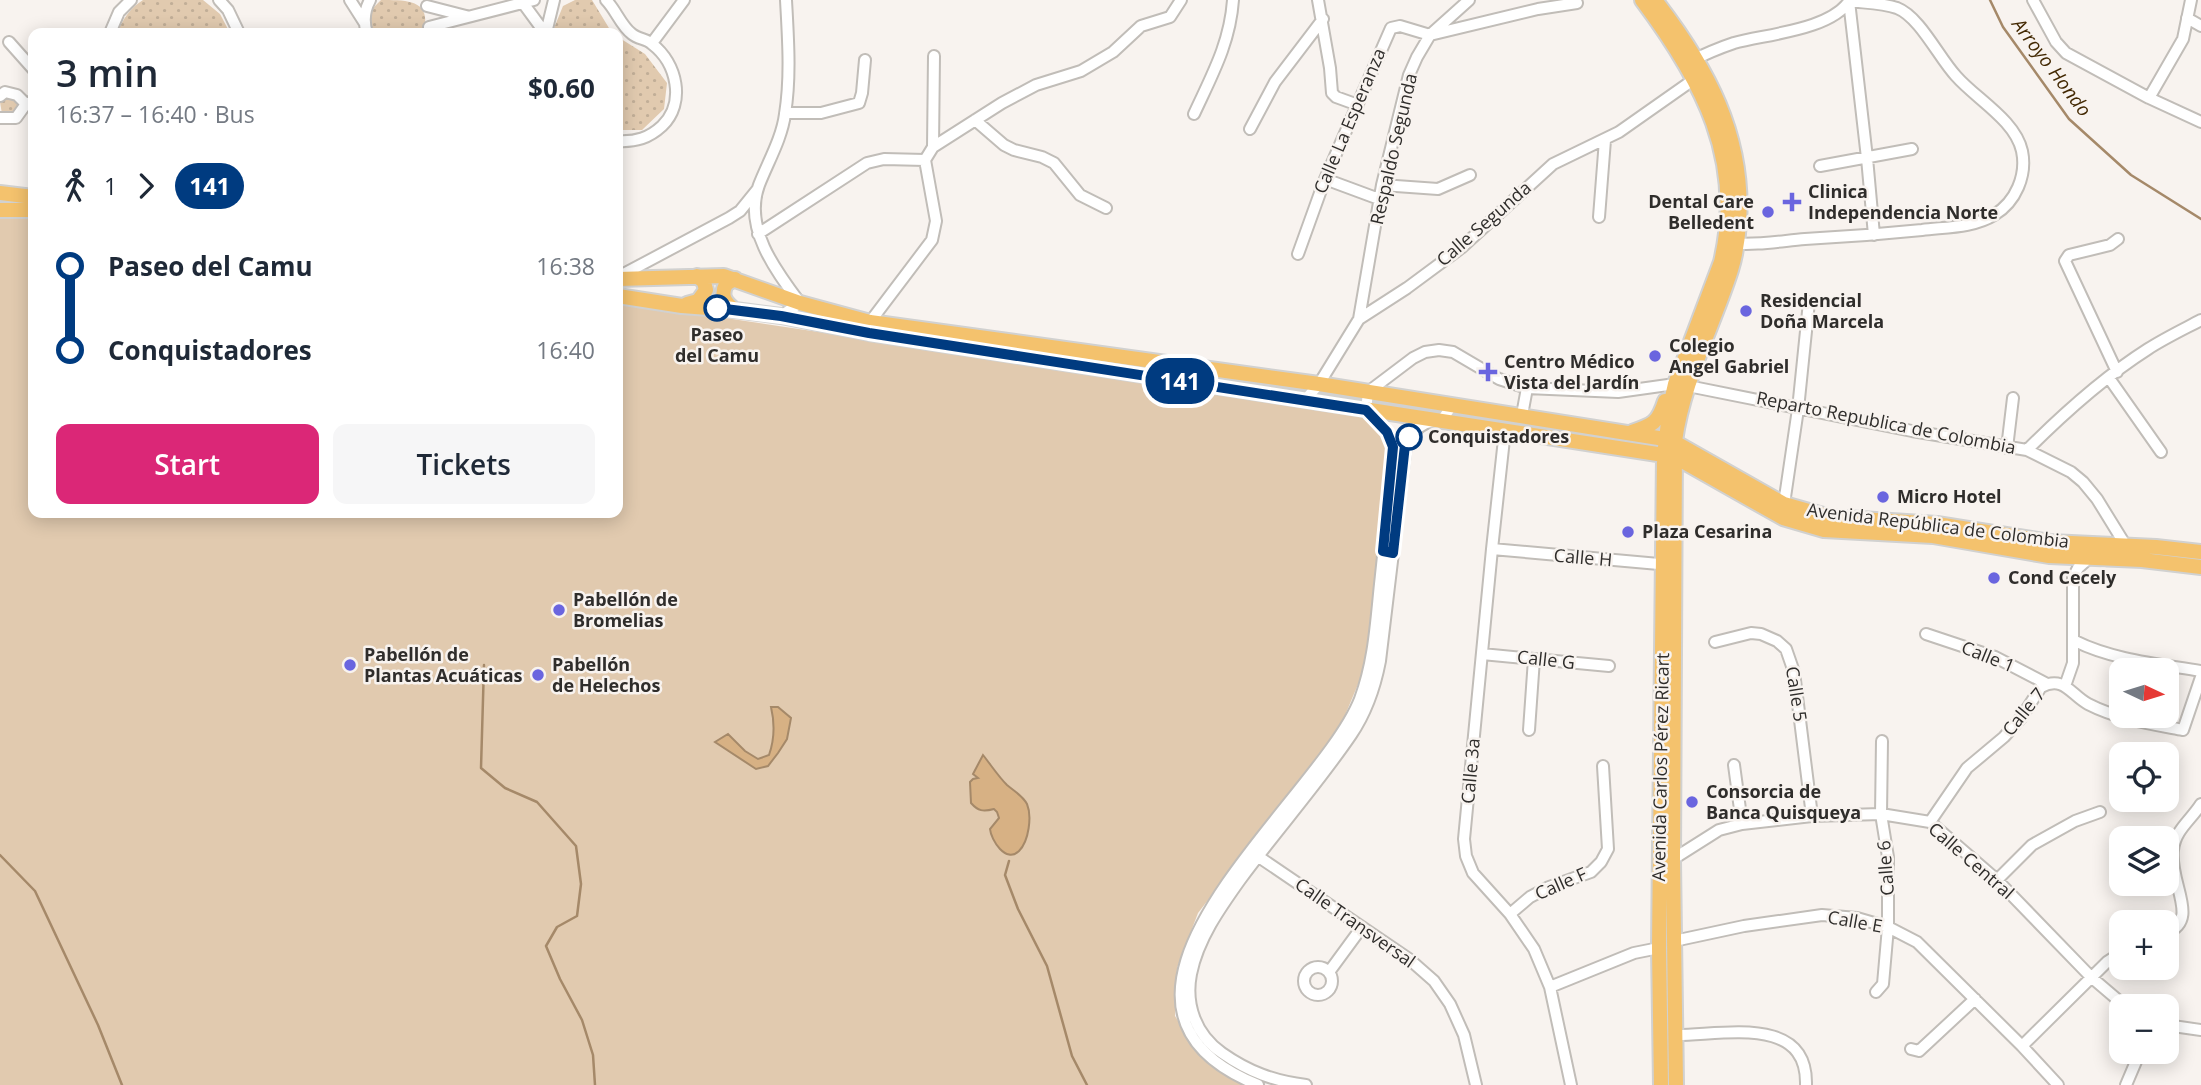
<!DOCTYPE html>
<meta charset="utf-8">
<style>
body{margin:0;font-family:"Open Sans",sans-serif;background:#f6f6f7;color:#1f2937;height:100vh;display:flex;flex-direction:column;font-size:26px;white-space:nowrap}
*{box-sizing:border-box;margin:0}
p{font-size:23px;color:#747a83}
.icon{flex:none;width:38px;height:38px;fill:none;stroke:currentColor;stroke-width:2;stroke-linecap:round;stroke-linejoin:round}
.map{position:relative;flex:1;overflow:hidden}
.details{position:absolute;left:28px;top:28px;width:595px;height:490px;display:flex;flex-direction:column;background:#fff;border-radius:14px;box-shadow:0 4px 18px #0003}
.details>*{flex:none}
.badge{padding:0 14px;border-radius:23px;font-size:24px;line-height:46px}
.needle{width:46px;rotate:94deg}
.tools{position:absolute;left:2109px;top:658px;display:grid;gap:14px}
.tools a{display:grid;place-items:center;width:70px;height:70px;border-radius:14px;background:#fff;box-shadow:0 4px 18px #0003;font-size:35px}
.map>.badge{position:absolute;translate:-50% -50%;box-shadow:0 0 0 4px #fff}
.legs{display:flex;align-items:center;gap:10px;height:77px;padding:0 28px;font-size:23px}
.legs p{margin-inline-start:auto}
.headline{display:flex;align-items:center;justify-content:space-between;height:119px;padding:0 28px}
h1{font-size:38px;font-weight:600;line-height:52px}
.button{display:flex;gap:14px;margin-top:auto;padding:14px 28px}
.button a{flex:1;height:80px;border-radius:14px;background:#db2777;color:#fff;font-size:28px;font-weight:600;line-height:80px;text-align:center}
.button a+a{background:#f6f6f7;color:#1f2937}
ul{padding:0 28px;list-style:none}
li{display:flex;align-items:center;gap:24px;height:84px;font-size:26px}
li i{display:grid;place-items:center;width:10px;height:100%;margin:0 9px;background:currentColor}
li i::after{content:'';width:18px;height:18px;margin:-9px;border:5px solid;border-radius:50%;background:#fff}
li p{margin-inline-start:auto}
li:first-child i{background:linear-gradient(#0000 50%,currentColor 0)}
li:last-child i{background:linear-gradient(currentColor 50%,#0000 0)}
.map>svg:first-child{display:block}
</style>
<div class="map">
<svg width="2201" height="1085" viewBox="0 0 2201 1085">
<defs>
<pattern id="grass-dots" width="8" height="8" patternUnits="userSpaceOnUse" patternTransform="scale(1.75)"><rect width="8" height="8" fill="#e1caaf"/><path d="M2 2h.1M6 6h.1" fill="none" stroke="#c1ae97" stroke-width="1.8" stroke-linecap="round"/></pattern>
</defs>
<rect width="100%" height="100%" fill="#f8f3ef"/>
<path fill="url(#grass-dots)" d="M143,0H203L220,14L230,33H117C123,19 130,8 143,0Z
M381,0C408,0 433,0 423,33H373L370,28V11Z
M575,0H592L612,33H552L563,6Z
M618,37L645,54L667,83L664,109L642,130H618Z
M5,96L15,98L20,107L13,115L2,114L0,102Z"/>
<path fill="#e1caaf" d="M3,214L33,217V513H618V302L1362,413L1377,425L1389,447L1382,554L1364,670L1338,732L1198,913L1177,968L1175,1016L1201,1057L1247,1085H0V215Z"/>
<path fill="#d7b184" stroke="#a58969" stroke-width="2" d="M771,707H778L791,718L787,739L778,753L768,766L756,769L715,742L728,734L745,751L758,759L769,755C775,738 775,724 771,707Z
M983,755C991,765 998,776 1007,785C1014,791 1023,796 1027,804C1032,816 1029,841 1019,851C1006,864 991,840 990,829L999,818L997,812L994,809C983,812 978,811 971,803L970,782L973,779L978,778L973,774Z"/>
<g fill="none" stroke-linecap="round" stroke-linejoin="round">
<path stroke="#a58969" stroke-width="2.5" d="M1990,0L2003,27L2069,119L2131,175L2201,219
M484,665L481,768L505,788L537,802L576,846L581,884L577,916L557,927L546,946L560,979L582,1020L593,1055L595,1085
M0,855L35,891L98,1025L122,1085
M1009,861L1005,875L1018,909L1047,966L1072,1056L1087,1085"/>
<defs>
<path id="minor" d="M219,0L228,10L239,33
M350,0L364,22
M606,0C616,10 621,26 632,34C638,39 647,39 652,44C677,63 686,103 662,126C649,138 636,142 618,141
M1318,0L1330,68L1332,93L1336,97L1358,105
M2033,0L2056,42L2066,53L2149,98L2201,122
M1849,1L1867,158L1874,235
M523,3L545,33
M427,6L466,16
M2187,18L2201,26
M429,27L534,0
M110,33L119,12L131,0
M367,33C363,21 364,11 370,0
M546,33L554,0
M9,42L33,69
M652,43L684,0
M1689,62C1703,55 1719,48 1734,43C1767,34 1831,30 1850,0
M0,96L5,92L17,95L26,104
M2149,98L2183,39L2191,0
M785,113H821L859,103L862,93L865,60
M1194,114C1212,75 1230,43 1233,0
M0,118H16L26,104L33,101
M975,120L1004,145L1014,150L1042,157L1054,163L1080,195L1106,208
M1250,129L1275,82L1323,19
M933,147L934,56
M925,160L933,147L1002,103L1036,85L1081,71L1113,52L1141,26L1170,17L1181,0
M1820,166L1912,149
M1325,179L1379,199
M1382,185L1438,189L1470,175
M1599,217L1605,140
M758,234L867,163L884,159L925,160
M1730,243C1754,246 1781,241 1805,239C1844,237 1883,234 1922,230C1945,227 1973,228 1994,215C2016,202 2027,175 2022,151C2015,120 1976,99 1956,76C1939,58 1920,17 1897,8C1882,3 1865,3 1849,1
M1298,254L1325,179L1391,28L1400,26L1430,35L1538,9L1577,3
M618,277L729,218L740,211L757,190
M781,316L800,303C776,271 743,228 759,185C768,162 782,138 785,114C791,77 788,37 786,0
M1359,319L1382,185L1409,75L1417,57L1430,35L1469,0
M870,322L932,240L936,221L925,160
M2117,372L2065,261L2069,255L2110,245L2118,239
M2109,378L2161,452
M1688,386L1912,431L2027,450L2071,472L2083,482L2097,499L2126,546
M1305,400L1319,384L1359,319L1407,288L1461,248L1553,164L1619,132L1693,80
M1522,415L1527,388
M1505,430L1492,549L1464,839L1466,856L1473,873L1510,914L1534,949L1550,987L1571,1085
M2007,448L2013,398
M2027,450C2064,413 2104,377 2148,349C2165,338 2184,329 2201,320
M1784,504L1798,409L1809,302
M1492,549L1670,565
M1926,634L1995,657L2047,684
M2075,641C2113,660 2159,664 2201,671
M1715,642L1751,633L1761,634L1777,641L1786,649L1794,672L1812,816
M1482,654L1609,666
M2065,686L2073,663V578L2078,568L2088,559
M1529,730L1534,659
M1734,765L1742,824
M1930,822L1967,768L2004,737L2021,718L2041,687C2064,675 2071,695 2088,704C2117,719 2151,724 2183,730L2201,677
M1253,853L1409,959L1434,981L1450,1004L1464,1035L1476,1085
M1670,861L1719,830L1742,824L1812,816L1881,814L1930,822L1997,880L2091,977L2125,1006
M1997,880L2032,845L2075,821L2100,812
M1510,914L1530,897L1549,887L1591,872L1601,862L1608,849L1603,766
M2166,933C2201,920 2169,884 2173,850C2175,830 2191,820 2201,804
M1674,941L1744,926L1822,915L1857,918L1888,927L1917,942L2022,1046L2058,1085
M1304 981a14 14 0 1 1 28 0a14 14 0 1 1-28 0Z
M1329,972L1362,927
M1550,987L1634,953L1659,948
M1876,992L1883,984L1888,927V857L1881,814L1882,741
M2166,1025L2201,1030
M1675,1035C1719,1036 1808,1013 1806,1085
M2022,1046L2107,962L2121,953
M1911,1049L1919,1051L1975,999
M1258,1085C1051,1001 1320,802 1360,699C1374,662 1376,622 1380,584C1385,538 1390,493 1393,447C1388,431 1379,421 1366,411L1368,392L1413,358L1425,352L1439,350L1453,352L1499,379L1527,388L1618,392L1675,384
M1306,1085C1274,1081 1249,1072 1222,1053C1196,1035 1185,1005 1191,974C1198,939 1220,908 1240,880C1276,831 1317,785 1351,735C1366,713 1375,687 1380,661L1406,445C1413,429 1425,420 1442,420L1453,404
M2126,1085L2140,1052"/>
<path id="major" d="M1642,0C1702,80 1745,160 1721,262L1675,384L1670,406L1664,455L1659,948L1661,1085
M1655,0C1707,67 1745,136 1739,223C1738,239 1736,254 1731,270C1713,327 1683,381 1675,441L1673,861L1676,1085
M0,193L33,197
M0,210H33
M618,279L724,276L800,303L870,322L1319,384L1671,440L1784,504L1830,517L1937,524L2050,542L2156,547L2201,552
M618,296L682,306L735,310L781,316L869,333L1664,455L1675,457L1783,518L1824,530L1933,536L2049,556L2142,560L2201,567
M687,304L698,301L706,290L704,282L697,276
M735,310C725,303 720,296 726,284L735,279
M1632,432C1653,425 1658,423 1665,401"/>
</defs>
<use href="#minor" stroke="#c1bdb8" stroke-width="14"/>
<use href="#major" stroke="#d1d1d0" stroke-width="18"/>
<use href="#minor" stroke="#fff" stroke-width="10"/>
<use href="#major" stroke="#f4c26d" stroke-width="14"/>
</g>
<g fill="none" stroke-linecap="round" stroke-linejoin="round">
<defs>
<path id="line-1" d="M717,308L781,316L869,333L1366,410L1387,432L1393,447L1383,551L1393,553L1405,445L1409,437"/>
</defs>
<use href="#line-1" stroke="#fff" stroke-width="16"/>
<use href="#line-1" stroke="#003b80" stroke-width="10"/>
</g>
<g fill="#6a65df" stroke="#f8f3ef" stroke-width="2.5">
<path d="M1788.5 191.5h7v7h7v7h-7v7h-7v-7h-7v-7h7z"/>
<circle cx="1768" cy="212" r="7"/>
<circle cx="1746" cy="311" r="7"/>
<circle cx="1655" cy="356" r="7"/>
<path d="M1484.5 361.5h7v7h7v7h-7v7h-7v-7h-7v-7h7z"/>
<circle cx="1883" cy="497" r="7"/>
<circle cx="1628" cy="532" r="7"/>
<circle cx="1994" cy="578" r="7"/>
<circle cx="559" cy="610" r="7"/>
<circle cx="350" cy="665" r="7"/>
<circle cx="538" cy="675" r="7"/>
<circle cx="1692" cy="802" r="7"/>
</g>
<g fill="#fff" stroke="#003b80" stroke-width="3.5">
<circle cx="717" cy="308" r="12"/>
<circle cx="1409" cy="437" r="12"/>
</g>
<g text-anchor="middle" stroke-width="5" stroke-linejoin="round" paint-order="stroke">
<g font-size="18" fill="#2f2d2b" stroke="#f8f3ef">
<text transform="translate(1350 121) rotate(-67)" y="6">Calle La Esperanza</text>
<text transform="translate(1394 149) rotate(-77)" y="6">Respaldo Segunda</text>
<text transform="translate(1484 224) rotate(-41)" y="6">Calle Segunda</text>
<text transform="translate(1886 423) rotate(11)" y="6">Reparto Republica de Colombia</text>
<text transform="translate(1938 526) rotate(7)" y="6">Avenida República de Colombia</text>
<text transform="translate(1583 558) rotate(5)" y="6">Calle H</text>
<text transform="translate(1988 657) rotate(22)" y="6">Calle 1</text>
<text transform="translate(1546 660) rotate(6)" y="6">Calle G</text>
<text transform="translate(1796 694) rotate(81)" y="6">Calle 5</text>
<text transform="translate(2024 712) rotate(-51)" y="6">Calle 7</text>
<text transform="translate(1661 767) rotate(-89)" y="6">Avenida Carlos Pérez Ricart</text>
<text transform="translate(1471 771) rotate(-85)" y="6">Calle 3a</text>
<text transform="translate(1971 861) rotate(41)" y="6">Calle Central</text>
<text transform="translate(1886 868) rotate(-94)" y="6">Calle 6</text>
<text transform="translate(1561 884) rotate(-24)" y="6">Calle F</text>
<text transform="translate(1855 922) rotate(10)" y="6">Calle E</text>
<text transform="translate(1355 923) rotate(35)" y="6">Calle Transversal</text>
</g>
<g font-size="18" font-weight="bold" fill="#2f2d2b" stroke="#f8f3ef" text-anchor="start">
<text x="1808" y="198">Clinica<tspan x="1808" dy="21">Independencia Norte</tspan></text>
<text x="1754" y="208" text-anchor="end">Dental Care<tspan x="1754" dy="21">Belledent</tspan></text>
<text x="1760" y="307">Residencial<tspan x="1760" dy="21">Doña Marcela</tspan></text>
<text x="1669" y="352">Colegio<tspan x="1669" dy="21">Angel Gabriel</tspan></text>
<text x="1504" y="368">Centro Médico<tspan x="1504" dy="21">Vista del Jardín</tspan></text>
<text x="1897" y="503">Micro Hotel</text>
<text x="1642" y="538">Plaza Cesarina</text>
<text x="2008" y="584">Cond Cecely</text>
<text x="573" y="606">Pabellón de<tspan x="573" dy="21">Bromelias</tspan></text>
<text x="364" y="661">Pabellón de<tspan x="364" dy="21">Plantas Acuáticas</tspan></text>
<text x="552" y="671">Pabellón<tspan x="552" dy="21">de Helechos</tspan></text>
<text x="1706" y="798">Consorcia de<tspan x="1706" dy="21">Banca Quisqueya</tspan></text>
</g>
<g font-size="18" font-weight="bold" fill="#2f2d2b" stroke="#f8f3ef">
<text x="717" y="341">Paseo<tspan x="717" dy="21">del Camu</tspan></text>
<text x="1428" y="443" text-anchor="start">Conquistadores</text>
</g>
<g font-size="19" font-style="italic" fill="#432903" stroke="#f8f3ef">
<text transform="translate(2052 67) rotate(53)" y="7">Arroyo Hondo</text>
</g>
</g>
</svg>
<div class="tools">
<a><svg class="needle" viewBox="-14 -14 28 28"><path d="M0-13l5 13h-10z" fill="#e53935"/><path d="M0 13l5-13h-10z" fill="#747a83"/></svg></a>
<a><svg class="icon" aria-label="locate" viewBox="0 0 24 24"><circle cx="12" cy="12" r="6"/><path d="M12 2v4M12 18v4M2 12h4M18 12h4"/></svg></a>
<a><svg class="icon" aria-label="layers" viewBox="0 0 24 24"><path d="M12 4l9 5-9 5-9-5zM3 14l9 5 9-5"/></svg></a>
<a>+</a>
<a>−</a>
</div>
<b class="badge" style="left:1180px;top:381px;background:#003b80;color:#fff">141</b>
<section class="details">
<div class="headline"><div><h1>3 min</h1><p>16:37 – 16:40 · Bus</p></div><b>$0.60</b></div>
<div class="legs"><svg class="icon" aria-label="walk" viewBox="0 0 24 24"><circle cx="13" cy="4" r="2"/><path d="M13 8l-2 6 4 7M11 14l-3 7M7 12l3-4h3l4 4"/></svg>1<svg class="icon" aria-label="forward" viewBox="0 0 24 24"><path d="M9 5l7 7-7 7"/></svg><b class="badge" style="background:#003b80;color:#fff">141</b></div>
<ul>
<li><i style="color:#003b80"></i><b>Paseo del Camu</b><p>16:38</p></li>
<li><i style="color:#003b80"></i><b>Conquistadores</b><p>16:40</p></li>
</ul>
<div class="button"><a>Start</a><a>Tickets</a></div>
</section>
</div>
